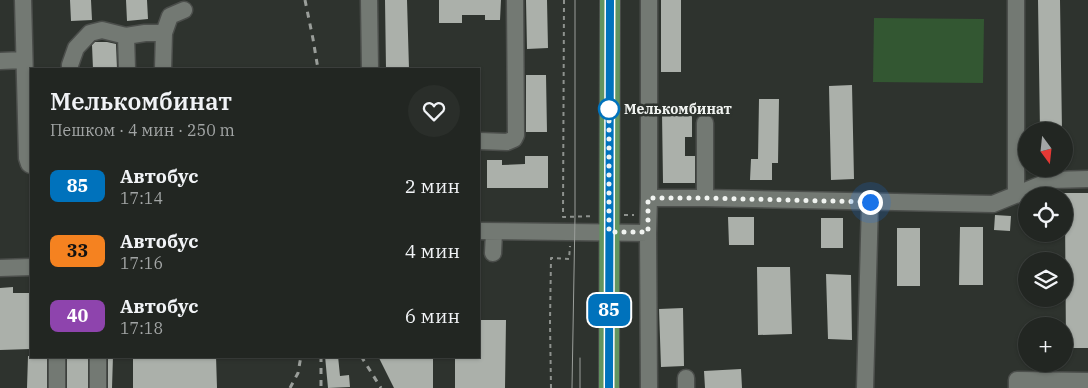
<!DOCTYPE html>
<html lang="ru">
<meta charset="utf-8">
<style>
body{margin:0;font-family:"IBM Plex Serif",serif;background:#2a2e2a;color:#f1f3f6;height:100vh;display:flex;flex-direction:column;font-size:19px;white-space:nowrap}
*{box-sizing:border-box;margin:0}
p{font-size:16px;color:#a2a5a5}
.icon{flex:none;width:28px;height:28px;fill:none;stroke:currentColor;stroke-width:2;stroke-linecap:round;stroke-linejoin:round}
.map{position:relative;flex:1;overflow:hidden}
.panel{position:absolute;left:30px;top:68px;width:450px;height:290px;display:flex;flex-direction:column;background:#222622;border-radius:0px;box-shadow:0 1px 4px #0004,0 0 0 1px #3f4340}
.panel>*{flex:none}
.badge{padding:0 10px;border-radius:8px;font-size:18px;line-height:32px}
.needle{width:32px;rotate:165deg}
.fabs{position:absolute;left:1018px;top:122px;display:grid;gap:10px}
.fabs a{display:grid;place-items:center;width:55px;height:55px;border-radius:50%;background:#222622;box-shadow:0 1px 4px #0004,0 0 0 1px #3f4340;font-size:25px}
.you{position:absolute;width:25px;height:25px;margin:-12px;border:4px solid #fff;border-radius:50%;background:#1a73e8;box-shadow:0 0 0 8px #1a73e833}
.map>.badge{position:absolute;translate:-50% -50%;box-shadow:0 0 0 2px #fff}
.round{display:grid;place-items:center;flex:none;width:52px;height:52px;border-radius:26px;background:#2a2e2a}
.summary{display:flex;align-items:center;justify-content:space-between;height:85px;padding:0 20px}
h1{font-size:24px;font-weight:600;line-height:38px}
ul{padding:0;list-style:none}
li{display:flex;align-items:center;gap:15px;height:65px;padding:0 20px}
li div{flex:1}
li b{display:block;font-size:19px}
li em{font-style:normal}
li .badge{min-width:55px;font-weight:700;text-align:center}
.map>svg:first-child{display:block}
</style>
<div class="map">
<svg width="1088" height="388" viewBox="0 0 1088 388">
<rect width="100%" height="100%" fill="#2e332e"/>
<path fill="#335732" d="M874,18L984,19L983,83L873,82Z"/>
<path fill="#abb0aa" d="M70,0H91L92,20L71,21Z
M126,0H147L148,19L127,21Z
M385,0H407L409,69H386Z
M439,0H501L500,20H485V15H462V23H439Z
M526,0H547L548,48L527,49Z
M661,0H681V72H661Z
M1038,0H1060L1062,131H1040Z
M95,42H107L116,44L117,69H93L92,45Z
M526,75H546L547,132H526Z
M852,85L854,179L831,180L829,86Z
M759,99H779L778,163H772V180H750L751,159H758Z
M692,112V137H685V156H695V183H663L662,113Z
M525,156H548V188H487V160H502V165L525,164Z
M1064,193H1088V348H1066L1065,214H1064Z
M995,215L1011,216L1010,231L994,230Z
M728,217H754V245H729Z
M821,218H843V248H821Z
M960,227H983V285H959Z
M897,228H920V286H897Z
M757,267H790L792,334L758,335Z
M826,274L851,275L852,340L828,339Z
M13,287V293H31V349L0,350V288Z
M683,308L684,366L661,367L659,309Z
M479,320H506L505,388H455V356H479Z
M28,356H47V388H27Z
M67,356H88V388H67Z
M108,356H113L112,388H108Z
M133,356H216L217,388H133Z
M325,356H338L340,376L349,375L350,387L328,388Z
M378,356H433V388H394Z
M741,369L742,388H705L704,371Z"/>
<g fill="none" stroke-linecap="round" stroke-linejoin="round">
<defs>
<path id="minor" d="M23,0L27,158L29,164L31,165
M369,0L370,69
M1016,0V195
M126,36L127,69
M0,61L24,60
M70,69V65L76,48L90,33L102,30L126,36L145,33H164
M163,69L164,33L170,16L184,10
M479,141L507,142L514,139L516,135L515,0
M649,198V0
M705,198V123
M479,231L648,233L649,198H705L993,204L1052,180L1088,179
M648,233L649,388
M493,253L494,232
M0,268L31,267
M686,378V388
M57,388V356
M98,388V356
M865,388L870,202
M1017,388V380L1088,381"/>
<path id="major" d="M609,388L610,0"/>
</defs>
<use href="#minor" stroke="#4b4e4b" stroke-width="19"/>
<use href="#major" stroke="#4b4e4b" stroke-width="22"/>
<path stroke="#8e928e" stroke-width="2" stroke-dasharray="4 4" stroke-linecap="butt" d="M564,0L563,217L594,216
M624,215H634
M551,388L550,322L551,258L569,259L570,246"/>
<use href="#minor" stroke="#737973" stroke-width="16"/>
<use href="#major" stroke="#629460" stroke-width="20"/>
<path stroke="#9a9e9a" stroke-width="1" d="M580,358V388
M572,388L575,216V0"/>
<path stroke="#9a9e9a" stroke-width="3" stroke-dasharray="6 6" stroke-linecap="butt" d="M305,0L313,39L318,69
M321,356V388
M361,356L381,388
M290,388L298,373L301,356"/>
</g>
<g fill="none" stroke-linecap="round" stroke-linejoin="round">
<defs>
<path id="line" d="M609,388L610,0"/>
</defs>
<use href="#line" stroke="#fff" stroke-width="11"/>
<use href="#line" stroke="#0072bc" stroke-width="8"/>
<path stroke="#f1f4f1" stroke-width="5" stroke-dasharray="0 9" d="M609,109V106V232H648V198H705L870,202"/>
</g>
<circle fill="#fff" stroke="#0072bc" stroke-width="2.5" cx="609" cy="109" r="10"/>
<g text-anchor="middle" stroke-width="5" stroke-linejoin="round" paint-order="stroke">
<g font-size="14" font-weight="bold" fill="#f1f4f1" stroke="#2e332e" text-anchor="start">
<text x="624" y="114">Мелькомбинат</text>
</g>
</g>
</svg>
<div class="fabs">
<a><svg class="needle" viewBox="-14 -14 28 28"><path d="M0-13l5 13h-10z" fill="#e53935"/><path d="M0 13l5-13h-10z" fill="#a2a5a5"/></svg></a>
<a><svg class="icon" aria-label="locate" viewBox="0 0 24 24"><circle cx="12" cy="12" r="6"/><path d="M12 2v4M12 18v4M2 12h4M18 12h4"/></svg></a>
<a><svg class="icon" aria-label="layers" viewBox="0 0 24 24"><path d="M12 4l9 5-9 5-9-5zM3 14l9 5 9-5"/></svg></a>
<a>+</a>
</div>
<div class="you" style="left:870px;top:202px"></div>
<b class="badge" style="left:609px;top:310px;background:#0072bc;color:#fff">85</b>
<section class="panel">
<div class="summary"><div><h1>Мелькомбинат</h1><p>Пешком · 4 мин · 250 m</p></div><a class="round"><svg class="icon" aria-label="heart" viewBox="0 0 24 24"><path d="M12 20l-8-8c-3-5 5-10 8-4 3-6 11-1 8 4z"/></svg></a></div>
<ul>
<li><span class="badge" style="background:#0072bc;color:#fff">85</span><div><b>Автобус</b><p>17:14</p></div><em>2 мин</em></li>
<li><span class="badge" style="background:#f58220;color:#111">33</span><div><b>Автобус</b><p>17:16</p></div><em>4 мин</em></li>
<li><span class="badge" style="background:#8e44ad;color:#fff">40</span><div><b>Автобус</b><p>17:18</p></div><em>6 мин</em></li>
</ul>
</section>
</div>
